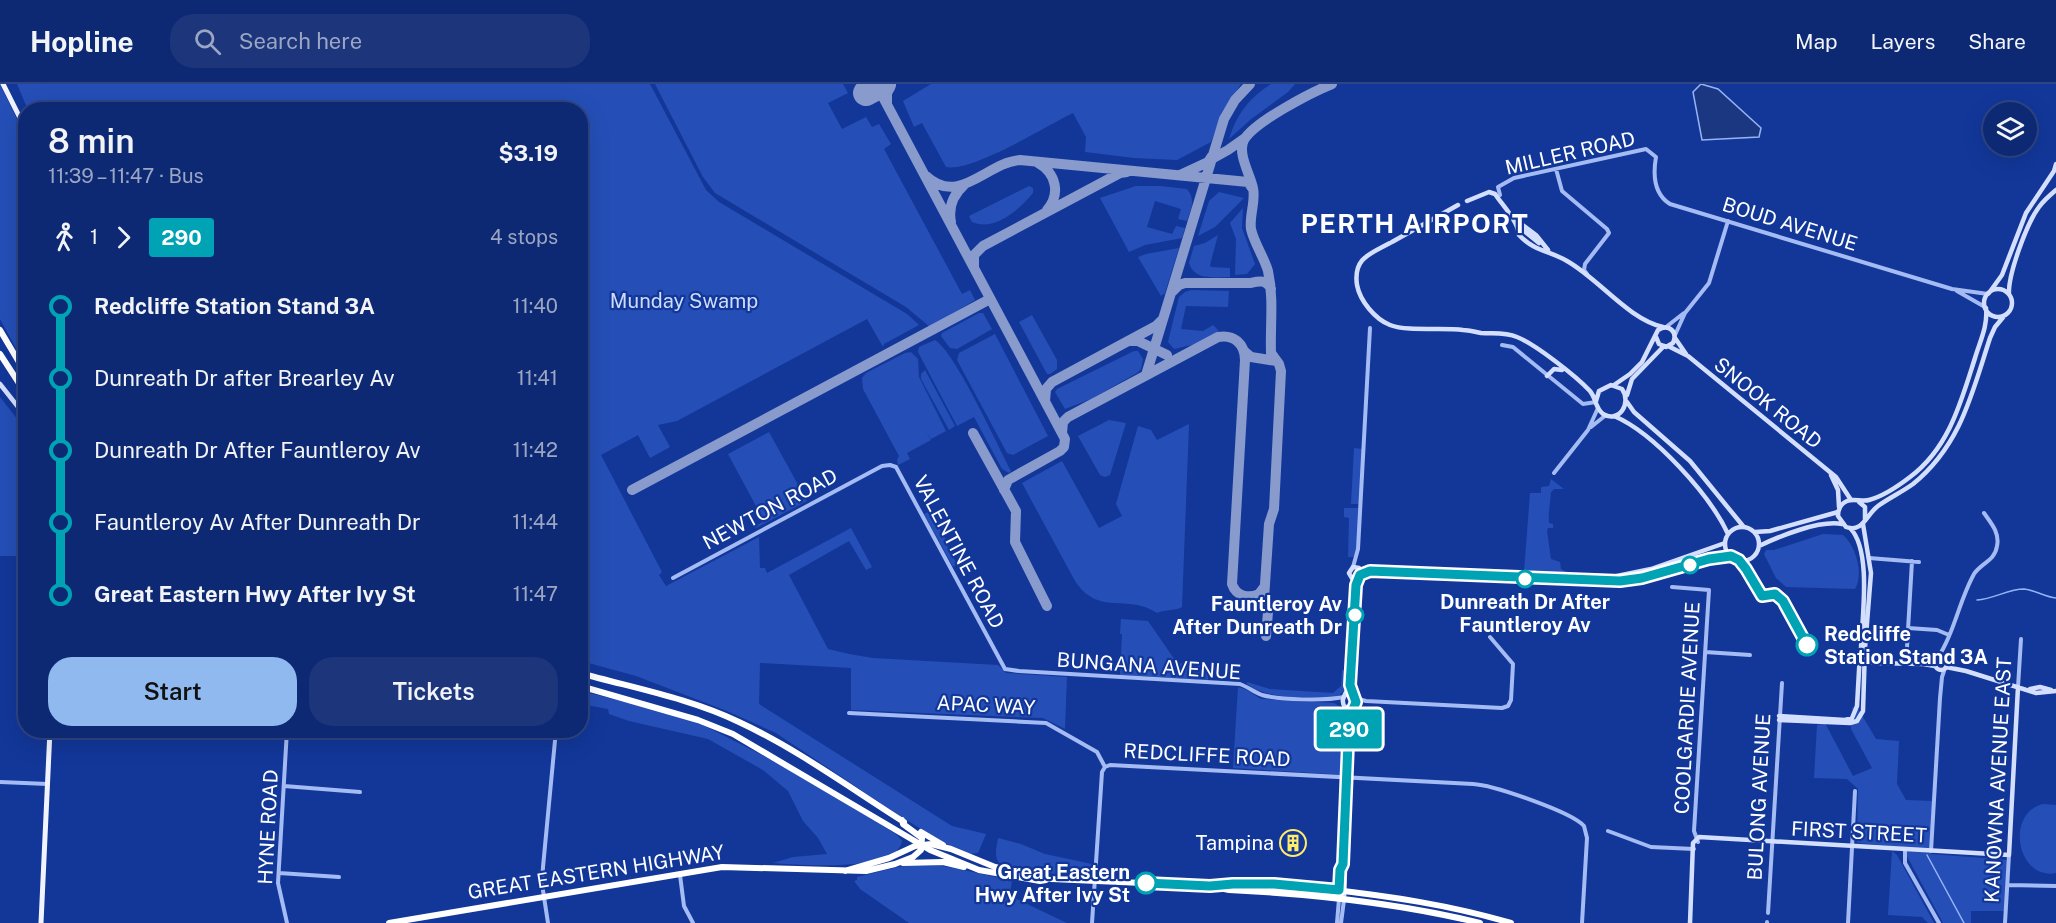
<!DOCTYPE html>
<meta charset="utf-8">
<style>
body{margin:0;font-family:"Public Sans",sans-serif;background:#1c357b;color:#f1f3f6;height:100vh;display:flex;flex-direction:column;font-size:22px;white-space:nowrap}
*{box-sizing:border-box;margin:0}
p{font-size:20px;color:#9ba6c4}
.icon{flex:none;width:33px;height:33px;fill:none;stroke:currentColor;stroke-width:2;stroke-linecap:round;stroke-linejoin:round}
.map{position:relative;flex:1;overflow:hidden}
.panel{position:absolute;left:18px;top:18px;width:570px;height:636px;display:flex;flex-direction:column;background:#0e2973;border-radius:24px;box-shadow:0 6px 24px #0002,0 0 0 2px #2e4585}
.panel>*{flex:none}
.badge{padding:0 12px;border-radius:4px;font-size:21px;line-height:39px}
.controls{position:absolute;left:1983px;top:18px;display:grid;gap:12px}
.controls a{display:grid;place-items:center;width:54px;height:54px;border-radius:50%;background:#0e2973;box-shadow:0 6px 24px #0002,0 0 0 2px #2e4585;font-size:30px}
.map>.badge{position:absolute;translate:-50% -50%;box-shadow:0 0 0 3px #fff}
.legs{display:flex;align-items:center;gap:9px;height:66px;padding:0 30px;font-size:20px}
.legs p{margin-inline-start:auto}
.summary{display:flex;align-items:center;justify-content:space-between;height:102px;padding:0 30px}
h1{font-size:33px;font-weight:600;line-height:45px}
.action{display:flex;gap:12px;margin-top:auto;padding:12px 30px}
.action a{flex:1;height:69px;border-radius:24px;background:#90b9f0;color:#111;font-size:24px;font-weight:600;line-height:69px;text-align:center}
.action a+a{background:#1c357b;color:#f1f3f6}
ul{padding:0 30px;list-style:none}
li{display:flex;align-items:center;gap:21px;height:72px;font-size:22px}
li i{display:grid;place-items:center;width:9px;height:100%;margin:0 8px;background:currentColor}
li i::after{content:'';width:15px;height:15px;margin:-8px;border:4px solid;border-radius:50%;background:#0e2973}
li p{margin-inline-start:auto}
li:first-child i{background:linear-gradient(#0000 50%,currentColor 0)}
li:last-child i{background:linear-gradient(currentColor 50%,#0000 0)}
header{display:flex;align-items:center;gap:36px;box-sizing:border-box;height:84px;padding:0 30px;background:#0e2973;border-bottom:2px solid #2e4585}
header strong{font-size:28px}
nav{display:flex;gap:33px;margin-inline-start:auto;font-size:21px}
.search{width:420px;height:54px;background:#1c357b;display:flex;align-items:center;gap:15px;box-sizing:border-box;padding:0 21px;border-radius:24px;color:#9ba6c4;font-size:22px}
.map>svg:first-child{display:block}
</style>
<header>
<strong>Hopline</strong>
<div class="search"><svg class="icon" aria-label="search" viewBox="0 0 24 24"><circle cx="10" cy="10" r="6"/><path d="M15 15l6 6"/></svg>Search here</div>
<nav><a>Map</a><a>Layers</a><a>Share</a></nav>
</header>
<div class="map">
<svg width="2056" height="839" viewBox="0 0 2056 839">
<rect width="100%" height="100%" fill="#123799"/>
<path fill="#254fb7" d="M0,0L25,52V281L0,235Z
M17,0H650L706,106L719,118L907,230L919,241L884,260L883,263L867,235L677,337L658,341L670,363L650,374L638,351L601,371L662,488L659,491L666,502L759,453L760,484H765L767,489L851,444L872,483L866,486L849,457L789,491L828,565L849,570L873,574L998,581L1006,589L1067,593L1065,645L1043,634L851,626V584L760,579L759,620L952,742L986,750L978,769L968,770L940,757L864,709L861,706L776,649L727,627L636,592L581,577L580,26H28Z
M655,0H843L848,9L828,19L842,45L866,33L872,43L879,40L891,60L884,65L962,210L970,206L975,216L930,243L906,223L715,109L703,93Z
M931,0H1241L1222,28L1211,58L1177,76L1134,74L1085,68L1086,53L1073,29C1046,42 973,88 946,83L922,39L914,43L903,17Z
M1271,0H1295L1288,8L1250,36L1229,55C1237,30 1249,14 1271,0Z
M1029,102L1033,104V109C1020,125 994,148 972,138L969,132Z
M1136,102H1160L1187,105C1196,116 1191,125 1187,137L1178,135L1181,125L1155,117L1147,143L1172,150L1176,142L1185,144L1182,154L1145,161L1129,168L1100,114Z
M1219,108L1244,114L1215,143L1198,152L1209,117Z
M1243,124L1242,144L1255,180L1247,190L1235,191L1236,155L1230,139Z
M1218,151L1210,181L1211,183L1230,184V193C1213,193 1195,197 1189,179L1194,162L1205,159Z
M1179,164L1165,209L1161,212L1138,173L1146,170Z
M1191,206L1229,207L1228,223L1186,222L1181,245L1203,247L1213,241L1219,247L1196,260L1174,265L1168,258L1179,213L1185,208Z
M979,229H983L992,245L957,265L950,264L941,252L942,249Z
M1032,231L1057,276V285L1050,290H1047L1019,238Z
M995,250L1048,352L1013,371L1007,369L957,276L959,269Z
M935,256C955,268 998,362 1011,387L1009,389L1002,385L974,333L957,342L918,268L919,263Z
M1134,267H1138L1143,275L1141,285L1137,289L1091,315L1065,325L1055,308L1057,305Z
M911,268L918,275L919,293L946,347L931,355L926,347L931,356L907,369L910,375L898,381L897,376L899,372L863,305L862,294L866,289L905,269Z
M925,286L955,342L949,346L921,295V290Z
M0,313L25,345L26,400L24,404L25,472H0Z
M1109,336L1126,339L1110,391L1105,393L1100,391L1078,352Z
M1189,340L1182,523C1176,527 1166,525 1157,529C1127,509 1099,533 1075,497L1022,399L1062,377L1099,444L1122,432L1116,420L1138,342L1151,346L1157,356Z
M769,348L807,417L756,444L754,443L764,437L728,370Z
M1354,364L1363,365L1360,420H1351Z
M1551,395L1564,405H1554L1551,408C1550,421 1548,429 1549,439L1553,440V444H1548L1547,447L1551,475L1560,478L1561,485L1568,489V491L1524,488L1530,409H1541V403L1549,402Z
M1344,424H1360L1356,469L1353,473H1348L1349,434L1344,433Z
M930,427L946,456L953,453L955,456L946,460L957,480L953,483L924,430Z
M1823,450L1843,451C1856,462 1864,490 1855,505L1786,503L1776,494L1764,470L1766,466H1774Z
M1121,535L1148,537L1177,579L1208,582V596L1120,591L1122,550H1120Z
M1342,586L1349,587C1348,600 1346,610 1333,614C1304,612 1271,617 1247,600V598L1270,605L1333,609L1341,602Z
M1238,603L1245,605L1261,615L1334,619L1344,625L1347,633L1345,691L1233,684Z
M581,607L666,628L701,640L782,681L896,750L902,757C897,789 797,781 773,779L793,773L827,770L818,754L803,737L788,707L763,686L708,655L629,637L609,630L608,625L581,620Z
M1856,621L1876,655L1899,657L1897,700L1906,716L1933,717L1931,770L2009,776L2004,827H1971V839H1943L1902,763L1857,759L1858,705L1847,695L1814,694L1817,641L1825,639L1853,692L1872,684L1851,645L1852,624Z
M2043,720L2056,721V789C2018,797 2004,730 2043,720Z
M998,754L1021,760L1045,770L1092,780L1086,792C1070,791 1006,788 998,777C994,770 997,761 998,754Z
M1892,767L1897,771L1934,839H1928L1922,833L1888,831Z
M920,780C951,781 981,791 1012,796L1010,812L1067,839H909L860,805L854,797L857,796V793L898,783Z"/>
<path fill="#1c3782" stroke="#97b3f7" stroke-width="1.5" d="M1701,0L1718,5L1761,44L1759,53L1702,56L1693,8Z"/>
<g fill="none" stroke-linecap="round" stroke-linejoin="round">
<path stroke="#97b3f7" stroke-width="1.5" d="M1977,516C1994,515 2008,505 2024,505C2035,506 2045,513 2056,514
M1927,771L1964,839"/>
<path stroke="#889bcc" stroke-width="10" d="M876,0L1065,355L1064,363L1060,367L1008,396L1004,406
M887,20V10L891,0
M1210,76L1228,66L1245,54
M1038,79C1056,89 1061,110 1047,126
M1180,91L1208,78L1212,72
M926,92C959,123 987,78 1020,76L1248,98L1253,105
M951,138C948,123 953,111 964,101
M974,184V171L983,162L1120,89L1127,88
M1172,208L1179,201L1185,199H1250C1259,197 1266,195 1271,205
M1129,257H1138L1167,271
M1244,267L1251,273L1276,277
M1146,291L1224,35L1235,16L1250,0
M1045,317L1046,305L1052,298L1156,242L1163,235
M973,349L1016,427L1015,458L1047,522
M1062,349L1063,338L1068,333L1218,253C1234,250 1245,260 1245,276L1232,500C1236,512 1248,515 1259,510L1265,502
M632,406L990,215
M1266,552L1268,528L1264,515L1269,440L1274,425L1281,287L1279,280L1271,269C1270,241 1274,215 1268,187C1264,173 1254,159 1251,145C1249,132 1256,117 1253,104C1250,90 1237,69 1244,56C1254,38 1312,8 1332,0"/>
<path stroke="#889bcc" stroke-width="26" d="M866,9L883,0"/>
<path stroke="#a5bbf4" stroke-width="4" d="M1556,85L1562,107L1607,145L1609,149L1585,180L1584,186L1587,190
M1500,111L1498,103L1514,94L1646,65L1656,73C1653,90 1654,110 1670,120L1952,205L1988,210
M1957,207L1985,223
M1666,243L1684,229
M1675,251L1685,229L1709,199L1728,137
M1502,261L1513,263L1583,320L1596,318
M1591,343L1606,331
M1554,389L1588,346L1598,324
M1869,474L1919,478
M1353,483L1358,465L1370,244
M673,494L882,382L890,381L896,383L1005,585L1019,587L1240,600C1248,603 1254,608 1262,611C1280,616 1325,617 1344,613
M1672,503L1709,506L1694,747L1698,758
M1908,544L1937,546L1949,551
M1907,563L1912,477
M1705,568L1750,571
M1937,575C1954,550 1959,517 1974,490C1981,479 1995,477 1997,462C2000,449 1991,439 1984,429
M2018,603L2021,555
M1355,614L1366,617L1502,624L1508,622L1511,616L1513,580L1490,553
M849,629L1046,639L1097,668L1105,683
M1105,683L1110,681L1473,700C1493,701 1572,728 1584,742L1587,754L1582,839
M0,698L48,700
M284,702L360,708
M1608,747L1651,763L1694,765
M1905,766V779L1939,839
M1931,767L1940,614L1942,593L1945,584
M279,789L339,793
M680,791L684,822L693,839
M2008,801L2056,802
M1768,829L1782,599
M287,839L278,799L287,646
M548,839L542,800L543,783L556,646
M1092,839L1102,688L1105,683
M1337,839L1339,815
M1341,839L1344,816
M1767,839V838
M1848,839L1855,707
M2005,839L2009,771"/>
<path stroke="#d4dffd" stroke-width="4.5" d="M1467,117L1489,108L1495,110C1503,122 1518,137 1519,151C1534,167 1550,167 1567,177C1599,195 1628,235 1663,243
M1513,134L1536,151L1548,166
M1519,140L1523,146L1539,159
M1392,158L1458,121
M1390,159C1370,170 1353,174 1357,201C1360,217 1375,235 1390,241C1408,248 1443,243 1463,246C1469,246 1475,248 1481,249C1493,250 1505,248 1517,253C1535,260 1576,292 1590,307C1596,314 1595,324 1603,330C1619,340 1632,319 1622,305L1611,301L1599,307L1596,317
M1984 219a14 14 0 1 1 28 0a14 14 0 1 1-28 0Z
M1989,209L2002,191L2026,129L2054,87L2056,80
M2009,210C2008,190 2027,139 2039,123C2044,116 2050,111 2056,106
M1986,224C1988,242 1980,257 1975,274C1961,318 1949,364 1910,393C1897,403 1884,412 1869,416C1862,418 1854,414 1847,417C1840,420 1838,426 1838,432L1846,443C1863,449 1866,431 1878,422C1889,414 1902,408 1913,400C1961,361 1972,309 1990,254L1995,243L2005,231
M1675,254L1686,270
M1668,262L1688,272L1836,393L1851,416
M1547,292L1554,285L1562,286
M0,300L26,333
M1614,301L1630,290L1642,278L1658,246C1669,239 1678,248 1673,259L1666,263L1659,260L1656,253
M1627,311L1632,295L1664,262
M1627,318L1634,328L1690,377L1743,442
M1614,332C1654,349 1710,411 1728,450
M1831,391L1838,406L1839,423
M1859,418L1865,423V436
M1863,440L1871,489L1865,564L1869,572L1884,577
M1725 460a17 17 0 1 1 34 0a17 17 0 1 1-34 0Z
M1850,444C1872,466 1862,534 1861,564C1862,573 1865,577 1874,579L1923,580L1935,582
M1755,448L1770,447L1838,428
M1759,462C1780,452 1819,436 1842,440
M1360,485L1418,490L1620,497C1658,491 1693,476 1731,472
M1612,496L1617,492L1651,485L1725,459
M1935 580a6 6 0 1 1 12 0a6 6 0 1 1-12 0Z
M1946,583L1966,587L2036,609L2056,607
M2030,605L2040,603L2051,606
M1346,611H1351L1355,614V619L1352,623H1345C1339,616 1347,608 1350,601
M1353,612L1350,601L1356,501L1361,487L1359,484L1353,483L1349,489L1356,501
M1779,632L1845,636L1852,634L1857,622L1860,569
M1779,636L1850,639L1857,637L1863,627L1865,564
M1339,815L1340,786L1343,780
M1344,815L1345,786L1343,780L1349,635L1352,623
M1690,839L1693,759L1699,753L2009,771L2018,603"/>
<path stroke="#f1f4ff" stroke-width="5" d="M3,0L26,46
M41,839L50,646"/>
<path stroke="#fff" stroke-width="6" d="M0,246L26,290
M0,270L26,310
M580,589C633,604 689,614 739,638C797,665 850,704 904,738
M580,602L698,636L733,650L930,766L979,786L1040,797L1046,796
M921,748L943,761
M903,779L943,778L964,783
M845,787L889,774L915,762L931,760L951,765L995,783L1052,795L1210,802L1229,806C1314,810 1398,819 1480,839
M1216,802C1253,797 1290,802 1326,805C1389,812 1450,821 1511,839
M389,839L722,783L866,787L895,780L913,773L921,766L922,754L903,740L902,736"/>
</g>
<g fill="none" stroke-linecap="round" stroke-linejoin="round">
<defs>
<path id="line-1" d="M1146,799L1210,802L1233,800H1274L1339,806L1340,786L1343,780L1349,635L1356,618L1350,601L1356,501L1360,491L1370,487L1620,497L1642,494L1709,475L1731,472L1739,476L1746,485L1762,512L1775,510L1783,517L1807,561"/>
</defs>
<use href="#line-1" stroke="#fff" stroke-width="14"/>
<use href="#line-1" stroke="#00a3b4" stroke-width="9"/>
</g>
<defs>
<symbol id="building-ring" viewBox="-11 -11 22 22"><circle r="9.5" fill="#123799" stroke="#ffec67" stroke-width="1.5"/><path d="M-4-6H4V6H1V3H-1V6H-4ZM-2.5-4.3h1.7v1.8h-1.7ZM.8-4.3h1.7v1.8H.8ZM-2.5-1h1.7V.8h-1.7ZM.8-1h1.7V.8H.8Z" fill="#ffec67"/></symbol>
</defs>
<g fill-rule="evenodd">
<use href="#building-ring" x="1278" y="744" width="30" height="30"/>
</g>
<g fill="#fff" stroke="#00a3b4" stroke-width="3">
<circle cx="1690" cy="481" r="8"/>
<circle cx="1525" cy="495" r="8"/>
<circle cx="1355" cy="531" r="8"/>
<circle cx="1807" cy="561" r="10"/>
<circle cx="1146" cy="799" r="10"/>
</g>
<g text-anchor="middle" stroke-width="4.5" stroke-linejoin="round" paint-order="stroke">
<g font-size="20" fill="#fff" stroke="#123799">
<text transform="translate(1570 69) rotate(-13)" y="7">MILLER ROAD</text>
<text transform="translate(1790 140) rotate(17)" y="7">BOUD AVENUE</text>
<text transform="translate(1768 319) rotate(39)" y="7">SNOOK ROAD</text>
<text transform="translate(770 425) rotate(-28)" y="7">NEWTON ROAD</text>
<text transform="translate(959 468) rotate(62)" y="7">VALENTINE ROAD</text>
<text transform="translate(1149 582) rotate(4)" y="7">BUNGANA AVENUE</text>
<text transform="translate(986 621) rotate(3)" y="7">APAC WAY</text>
<text transform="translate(1687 624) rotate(-87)" y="7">COOLGARDIE AVENUE</text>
<text transform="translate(1207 671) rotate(3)" y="7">REDCLIFFE ROAD</text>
<text transform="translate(1998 696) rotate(-87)" y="7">KANOWNA AVENUE EAST</text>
<text transform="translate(1759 713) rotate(-87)" y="7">BULONG AVENUE</text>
<text transform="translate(268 743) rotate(-87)" y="7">HYNE ROAD</text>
<text transform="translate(1859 748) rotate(3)" y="7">FIRST STREET</text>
<text transform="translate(596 788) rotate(-9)" y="7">GREAT EASTERN HIGHWAY</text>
</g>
<g font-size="20" fill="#cddbfd" stroke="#123799">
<text x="684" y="224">Munday Swamp</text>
</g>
<g font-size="20" font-weight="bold" fill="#fff" stroke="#123799" text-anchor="end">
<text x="1525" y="525" text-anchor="middle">Dunreath Dr After<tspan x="1525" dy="23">Fauntleroy Av</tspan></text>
<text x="1342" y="527">Fauntleroy Av<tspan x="1342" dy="23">After Dunreath Dr</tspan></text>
<text x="1824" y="557" text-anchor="start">Redcliffe<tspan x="1824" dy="23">Station Stand 3A</tspan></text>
<text x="1130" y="795">Great Eastern<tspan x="1130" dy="23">Hwy After Ivy St</tspan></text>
</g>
<g font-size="20" fill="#fff" stroke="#123799" text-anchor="end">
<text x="1274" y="766">Tampina</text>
</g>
<g font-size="26" font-weight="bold" letter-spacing="1.5" fill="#fff" stroke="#123799">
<text x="1415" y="149">PERTH AIRPORT</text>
</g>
</g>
</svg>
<div class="controls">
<a><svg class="icon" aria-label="layers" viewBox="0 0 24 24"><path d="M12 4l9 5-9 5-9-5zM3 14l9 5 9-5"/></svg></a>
</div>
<b class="badge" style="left:1349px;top:645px;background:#00a3b4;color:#fff">290</b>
<section class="panel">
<div class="summary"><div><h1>8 min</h1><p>11:39 – 11:47 · Bus</p></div><b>$3.19</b></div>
<div class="legs"><svg class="icon" aria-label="walk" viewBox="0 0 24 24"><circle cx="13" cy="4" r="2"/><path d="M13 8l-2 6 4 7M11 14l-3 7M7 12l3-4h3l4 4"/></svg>1<svg class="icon" aria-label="forward" viewBox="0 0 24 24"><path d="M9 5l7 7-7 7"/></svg><b class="badge" style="background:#00a3b4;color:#fff">290</b><p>4 stops</p></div>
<ul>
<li><i style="color:#00a3b4"></i><b>Redcliffe Station Stand 3A</b><p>11:40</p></li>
<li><i style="color:#00a3b4"></i><span>Dunreath Dr after Brearley Av</span><p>11:41</p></li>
<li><i style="color:#00a3b4"></i><span>Dunreath Dr After Fauntleroy Av</span><p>11:42</p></li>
<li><i style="color:#00a3b4"></i><span>Fauntleroy Av After Dunreath Dr</span><p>11:44</p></li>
<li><i style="color:#00a3b4"></i><b>Great Eastern Hwy After Ivy St</b><p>11:47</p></li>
</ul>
<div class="action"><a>Start</a><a>Tickets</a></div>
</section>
</div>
